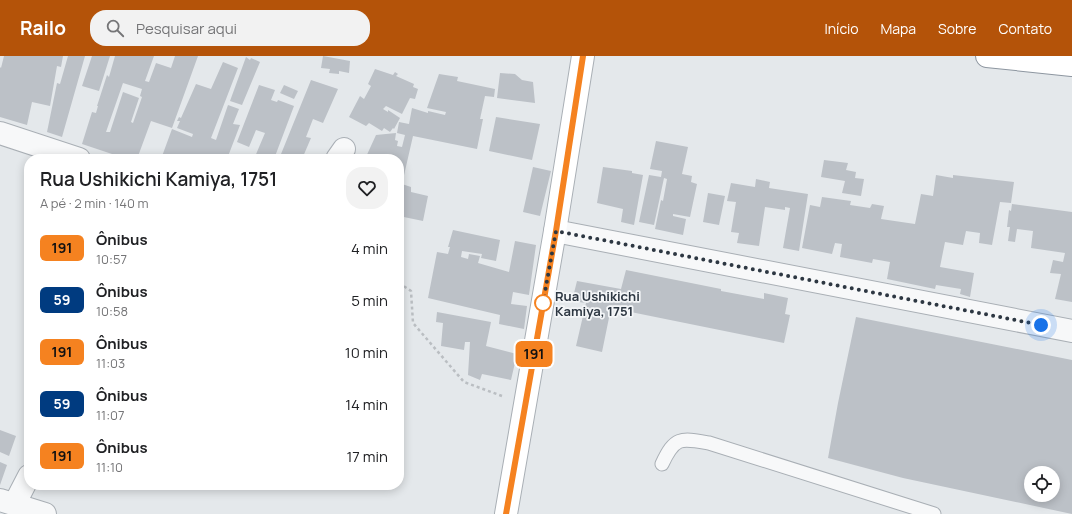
<!DOCTYPE html>
<html lang="pt">
<meta charset="utf-8">
<style>
body{margin:0;font-family:Manrope,sans-serif;background:#f2f2f2;color:#202124;height:100vh;display:flex;flex-direction:column;font-size:15px;white-space:nowrap}
*{box-sizing:border-box;margin:0}
p{font-size:13px;color:#757577}
.icon{flex:none;width:22px;height:22px;fill:none;stroke:currentColor;stroke-width:2;stroke-linecap:round;stroke-linejoin:round}
.map{position:relative;flex:1;overflow:hidden}
.panel{position:absolute;left:24px;top:98px;width:380px;height:336px;display:flex;flex-direction:column;background:#fff;border-radius:16px;box-shadow:0 2px 10px #0003}
.panel>*{flex:none}
.badge{padding:0 8px;border-radius:6px;font-size:14px;line-height:26px}
.fabs{position:absolute;left:1024px;top:410px;display:grid;gap:8px}
.fabs a{display:grid;place-items:center;width:36px;height:36px;border-radius:50%;background:#fff;box-shadow:0 2px 10px #0003;font-size:20px}
.you{position:absolute;width:20px;height:20px;margin:-10px;border:3px solid #fff;border-radius:50%;background:#1a73e8;box-shadow:0 0 0 6px #1a73e833}
.map>.badge{position:absolute;translate:-50% -50%;box-shadow:0 0 0 2px #fff}
.round{display:grid;place-items:center;flex:none;width:42px;height:42px;border-radius:16px;background:#f2f2f2}
.overview{display:flex;align-items:center;justify-content:space-between;height:68px;padding:0 16px}
h1{font-size:19px;font-weight:600;line-height:30px}
ul{padding:0;list-style:none}
li{display:flex;align-items:center;gap:12px;height:52px;padding:0 16px}
li div{flex:1}
li b{display:block;font-size:15px}
li em{font-style:normal}
li .badge{min-width:44px;font-weight:700;text-align:center}
header{display:flex;align-items:center;gap:24px;box-sizing:border-box;height:56px;padding:0 20px;background:#b45309;color:#fff}
header strong{font-size:19px}
nav{display:flex;gap:22px;margin-inline-start:auto;font-size:14px}
.search{width:280px;height:36px;background:#f2f2f2;display:flex;align-items:center;gap:10px;box-sizing:border-box;padding:0 14px;border-radius:16px;color:#757577;font-size:15px}
.map>svg:first-child{display:block}
</style>
<header>
<strong>Railo</strong>
<div class="search"><svg class="icon" aria-label="search" viewBox="0 0 24 24"><circle cx="10" cy="10" r="6"/><path d="M15 15l6 6"/></svg>Pesquisar aqui</div>
<nav><a>Início</a><a>Mapa</a><a>Sobre</a><a>Contato</a></nav>
</header>
<div class="map">
<svg width="1072" height="458" viewBox="0 0 1072 458">
<rect width="100%" height="100%" fill="#e4e8eb"/>
<path fill="#bcc1c7" fill-rule="evenodd" d="M4,0H63L61,11L57,10L50,50L32,46L27,69L0,61V11L1,12Z
M68,0H85L62,81L47,76L57,27L60,28Z
M92,0H110L99,35L82,30Z
M115,0H154L145,25L149,26L156,7L171,12L175,0H198L172,72L151,65L137,103H127L82,88L92,56L96,57L98,50H97L107,19L109,21ZM123,27L142,33L140,40L142,41L133,67L131,66L139,42L123,36L110,76H106Z
M323,0L350,5L349,17L339,15V18L329,17L330,13L321,12Z
M246,1L250,4L251,2L260,6L242,49L230,45Z
M223,6L238,12L211,82L216,84L228,49L239,53L233,68L240,69L227,103H161L172,73L192,81L193,78L177,72L180,65H177L179,61L181,62L196,28L211,33Z
M375,13L393,19L395,16L398,18L396,20L414,28L413,31L418,33L415,43L410,42L402,58L386,50L383,53L388,56V54L400,62L394,73L393,72L390,76L384,72L382,75L369,67L366,70L349,61L360,40L364,43L371,30L368,28Z
M500,17L515,18L522,24L533,26L535,47L497,42Z
M439,18L458,21L457,25L495,33L494,41L485,40L480,63H483L477,93L413,80L402,128L411,131V136L428,140L423,165L399,160V103H365L376,79L396,77L395,84L398,85L397,90L402,91L405,79L397,77L399,66L409,68L412,52L428,57V55L445,59L446,56L427,52Z
M311,24L338,33L323,67L313,63L306,81L311,82L302,103H279Z
M259,29L275,34L271,44L277,46L278,44L294,50L274,103H254L265,77L256,74L249,91L237,86Z
M284,29L298,35L294,43L280,37Z
M496,61L540,68L532,104L489,95Z
M656,85L688,91L682,118L692,120L691,126L697,128L690,161L673,158V160L686,163L683,179L655,173L661,144L663,145L667,123L664,122L654,169L639,166L649,119L661,121L662,115L650,113Z
M824,104L848,107L846,114L856,116L855,122L864,123L861,140L842,137L845,125L821,121Z
M533,111L551,115L540,160L523,156Z
M603,111L632,115V117L643,119L634,169L621,166L623,153L597,147Z
M936,119L953,122V119L1014,126L1011,147L1000,146L992,189L979,187L980,177L966,175L963,189L945,186L940,211L974,217L970,241L960,238L961,233L936,229L935,233L887,223L890,206L873,203L872,207L840,201L842,188L835,187L832,198L802,192L810,149L820,151L822,141L851,145L850,149L870,152L872,148L884,150L881,163L915,168L921,138L933,140Z
M756,123L770,126L769,132L808,138L799,195L783,192L790,152L785,151V154L765,151L759,190L737,187L739,177L731,176L736,146L727,145L731,127L755,131Z
M708,137L725,140L719,169L703,166Z
M1012,148L1072,156V246L1055,243L1061,218L1050,217L1053,204L1063,206L1065,197L1031,192L1033,175L1017,173L1015,186L1008,185L1010,171H1007L1009,154L1011,155Z
M453,174L500,184L496,205L481,202L482,198L462,195L461,201L468,203L469,198L480,200L478,207L509,216L515,185L536,189L529,239L513,236L511,248L527,250L524,273L499,268L500,259L428,242L437,196L448,198L450,191H448Z
M626,214L721,233V235L764,243V237L788,242L785,258L790,259L784,287L611,252L602,296L576,290L586,247L572,245L577,225L621,233Z
M437,256L491,266L486,290L517,298L511,324L482,318L480,324L468,319L470,286H465L464,294L441,290L443,267L436,266Z
M856,261L1072,304V458L903,422L828,402L838,347ZM1031,417H1053V439H1031Z
M0,374L16,380L9,400L0,396Z
M0,406L7,409L0,429Z"/>
<g fill="none" stroke-linecap="round" stroke-linejoin="round">
<defs>
<path id="lane" d="M662,408C675,380 681,382 709,387L934,458"/>
<path id="street" d="M0,77L79,103
M337,103L344,93
M555,175L1072,275
M0,444L45,458
M14,449L29,420"/>
<path id="secondary" d="M506,458L555,175L583,0"/>
<path id="highway" d="M987,0L1072,9"/>
</defs>
<use href="#lane" stroke="#a9afb5" stroke-width="15"/>
<use href="#street" stroke="#a9afb5" stroke-width="24"/>
<use href="#secondary" stroke="#a9afb5" stroke-width="24"/>
<use href="#highway" stroke="#8d96a0" stroke-width="24"/>
<path stroke="#babec2" stroke-width="2.5" stroke-dasharray="3 3" stroke-linecap="butt" d="M399,227L411,235L413,267L464,326L502,340"/>
<use href="#lane" stroke="#f7f8f9" stroke-width="13"/>
<use href="#street" stroke="#f7f8f9" stroke-width="22"/>
<use href="#secondary" stroke="#fff" stroke-width="22"/>
<use href="#highway" stroke="#fff" stroke-width="22"/>
</g>
<g fill="none" stroke-linecap="round" stroke-linejoin="round">
<defs>
<path id="line" d="M506,458L556,175L583,0"/>
</defs>
<use href="#line" stroke="#fff" stroke-width="9"/>
<use href="#line" stroke="#f58220" stroke-width="6"/>
<path stroke="#2d3742" stroke-width="4" stroke-dasharray="0 7.2" d="M543,247L556,175L1041,269"/>
</g>
<circle fill="#fff" stroke="#f58220" stroke-width="2" cx="543" cy="247" r="8"/>
<g text-anchor="middle" stroke-width="3.5" stroke-linejoin="round" paint-order="stroke">
<g font-size="13" font-weight="bold" fill="#2d3742" stroke="#f4f6f8" text-anchor="start">
<text x="555" y="245">Rua Ushikichi<tspan x="555" dy="15">Kamiya, 1751</tspan></text>
</g>
</g>
</svg>
<div class="fabs">
<a><svg class="icon" aria-label="locate" viewBox="0 0 24 24"><circle cx="12" cy="12" r="6"/><path d="M12 2v4M12 18v4M2 12h4M18 12h4"/></svg></a>
</div>
<div class="you" style="left:1041px;top:269px"></div>
<b class="badge" style="left:534px;top:298px;background:#f58220;color:#111">191</b>
<section class="panel">
<div class="overview"><div><h1>Rua Ushikichi Kamiya, 1751</h1><p>A pé · 2 min · 140 m</p></div><a class="round"><svg class="icon" aria-label="heart" viewBox="0 0 24 24"><path d="M12 20l-8-8c-3-5 5-10 8-4 3-6 11-1 8 4z"/></svg></a></div>
<ul>
<li><span class="badge" style="background:#f58220;color:#111">191</span><div><b>Ônibus</b><p>10:57</p></div><em>4 min</em></li>
<li><span class="badge" style="background:#003b80;color:#fff">59</span><div><b>Ônibus</b><p>10:58</p></div><em>5 min</em></li>
<li><span class="badge" style="background:#f58220;color:#111">191</span><div><b>Ônibus</b><p>11:03</p></div><em>10 min</em></li>
<li><span class="badge" style="background:#003b80;color:#fff">59</span><div><b>Ônibus</b><p>11:07</p></div><em>14 min</em></li>
<li><span class="badge" style="background:#f58220;color:#111">191</span><div><b>Ônibus</b><p>11:10</p></div><em>17 min</em></li>
</ul>
</section>
</div>
